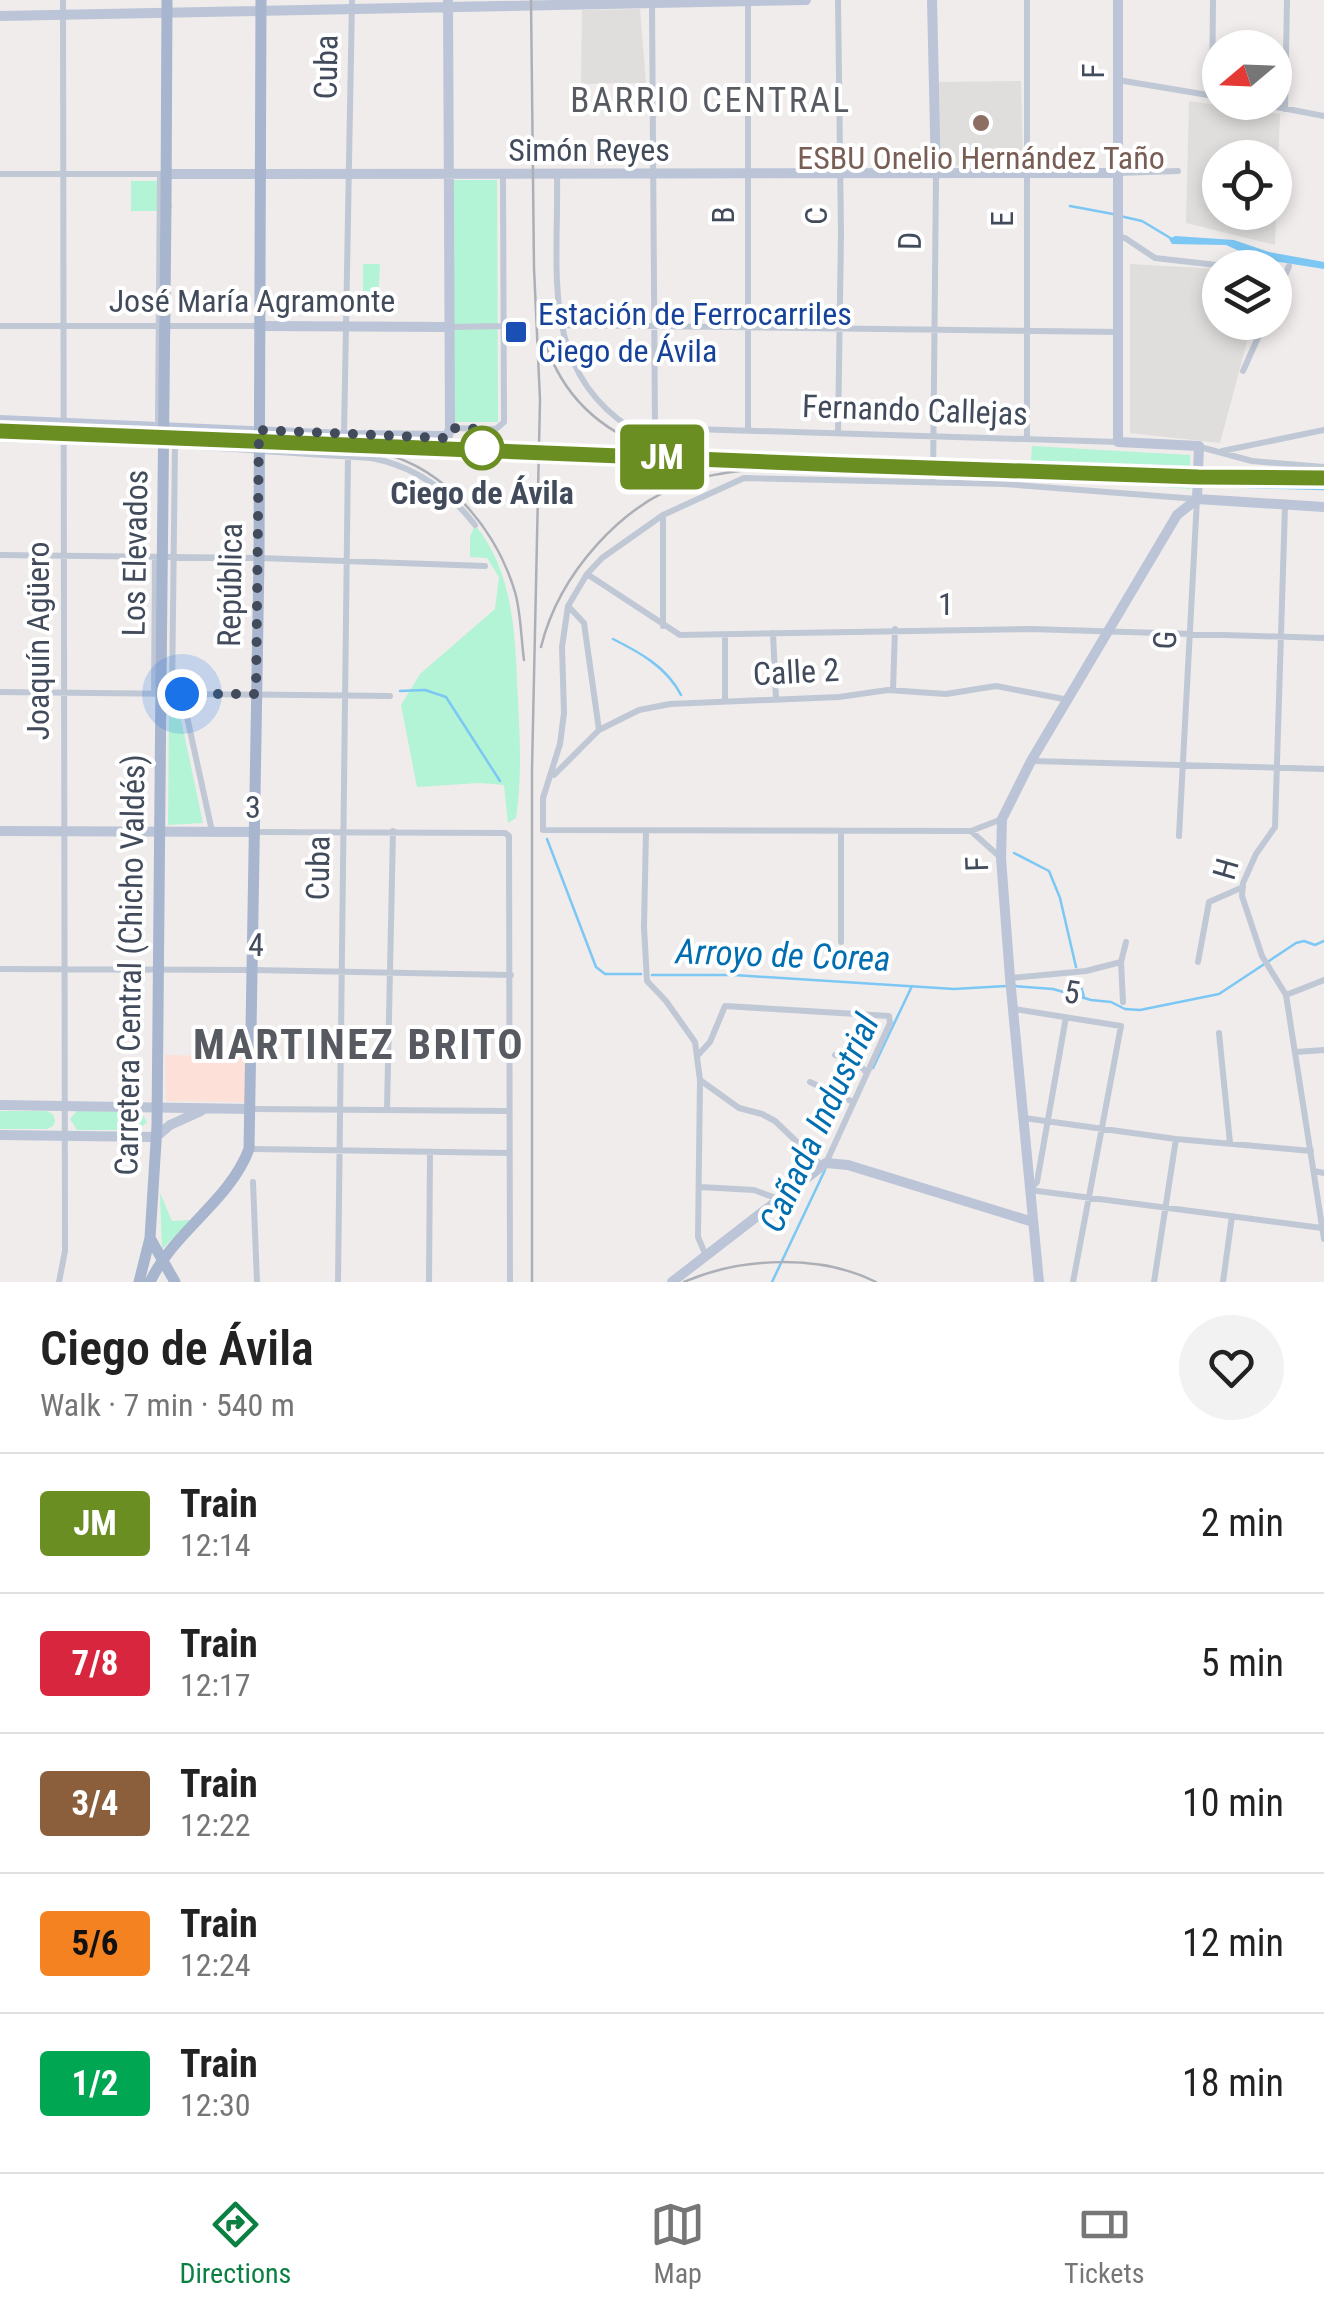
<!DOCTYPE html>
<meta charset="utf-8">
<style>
body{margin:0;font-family:"Roboto Condensed",sans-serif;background:#f2f2f2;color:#222;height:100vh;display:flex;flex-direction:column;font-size:38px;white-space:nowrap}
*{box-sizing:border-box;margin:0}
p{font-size:32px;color:#767676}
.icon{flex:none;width:55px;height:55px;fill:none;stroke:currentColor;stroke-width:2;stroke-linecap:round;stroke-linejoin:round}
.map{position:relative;height:1282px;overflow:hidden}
.details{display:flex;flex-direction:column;background:#fff;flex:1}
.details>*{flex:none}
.badge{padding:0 20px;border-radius:8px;font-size:35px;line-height:65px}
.needle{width:65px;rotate:251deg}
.fabs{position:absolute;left:1202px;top:30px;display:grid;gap:20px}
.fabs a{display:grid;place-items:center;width:90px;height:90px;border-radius:50%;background:#fff;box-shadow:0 5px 15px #0003;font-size:50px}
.you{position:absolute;width:50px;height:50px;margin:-25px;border:8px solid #fff;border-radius:50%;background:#1a73e8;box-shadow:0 0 0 15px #1a73e833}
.map>.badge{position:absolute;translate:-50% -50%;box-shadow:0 0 0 5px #fff}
.round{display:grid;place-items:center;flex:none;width:105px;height:105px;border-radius:52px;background:#f2f2f2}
.headline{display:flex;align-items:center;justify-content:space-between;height:170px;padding:0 40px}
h1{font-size:48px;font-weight:600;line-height:75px}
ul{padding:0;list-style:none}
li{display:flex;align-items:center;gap:30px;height:140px;padding:0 40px;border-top:2px solid #e0e0e0}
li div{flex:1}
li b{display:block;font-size:38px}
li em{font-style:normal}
li .badge{min-width:110px;font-weight:700;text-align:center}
.menu{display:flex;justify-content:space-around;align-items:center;height:140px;border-top:2px solid #e0e0e0;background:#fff;font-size:28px;color:#767676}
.menu a{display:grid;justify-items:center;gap:5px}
.menu .current{color:#0b8043}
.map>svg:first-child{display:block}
</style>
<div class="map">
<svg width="1324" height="1282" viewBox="0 0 1324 1282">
<rect width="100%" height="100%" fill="#efeceb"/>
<path fill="#e0dddd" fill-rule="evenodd" d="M640,9L646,83L581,84L582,10Z
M1021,81L1023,164L941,166L939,82Z
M1189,101L1280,114L1275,245L1186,223ZM1220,158H1275V212H1220Z
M1130,264L1220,269V322L1252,323L1220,443L1130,433Z"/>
<path fill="#fde0d7" d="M165,1055L246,1057V1102L166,1101Z"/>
<path fill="#b3f3d6" d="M452,180H497L498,422H453Z
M131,181H158L157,211H131Z
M363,264H380L378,300L363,299Z
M1032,446L1190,455L1191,489L1030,477Z
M475,525C516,575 515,641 518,702C520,742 522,779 516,818L508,823L504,785L479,783L417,787L401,705L420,674L495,609L499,577L487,558L470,557V537Z
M169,710H179L203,823L168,825Z
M0,1111H46L53,1114L55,1121L53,1126L47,1129H0Z
M77,1111L141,1112L147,1122L138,1130H77L70,1119Z
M160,1193L172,1221L191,1220L162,1249Z"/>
<path fill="#7cc7f4" d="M1175,236L1234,240L1269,252L1324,262V269L1255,258L1226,245L1172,244L1169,239Z"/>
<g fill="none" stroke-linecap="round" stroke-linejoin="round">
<path stroke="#7cc7f4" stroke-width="2.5" d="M1070,206L1113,214
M1120,216L1142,221L1172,239
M1210,486L1324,489
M613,639C639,652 667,667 681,695
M400,691L425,690L446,697L500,781
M547,839L596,967L605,974H641
M1014,853L1049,871L1060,898L1076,967
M652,975H734L954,989L1006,986
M1079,979L1084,997
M1014,986L1053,989L1091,1000L1111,1002L1125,1009L1140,1010L1219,994L1296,943L1304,941L1315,945L1324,941
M873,1068L912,986
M772,1282L825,1170"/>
<path stroke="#c0c8d5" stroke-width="6" d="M1027,0V438
M652,4L655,429
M1118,80L1220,97
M1212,95L1213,0
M1251,102L1324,116
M1285,109L1287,0
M1118,173L1178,171
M0,174H164
M557,175C559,270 539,367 629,427L1118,442
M1119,237L1125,238L1155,258L1243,268
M1275,299L1289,266
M560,325L1119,332
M0,326H259
M451,327L504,326
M1243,371L1265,322
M158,420L160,174
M450,428L496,429L504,422L503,175
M748,430V1
M838,433L841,233L838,0
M344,435L352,0
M0,439L171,445L371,458C415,466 448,490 475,525
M1200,447L1252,461L1324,467
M1222,451L1324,430
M933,482L936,176
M1285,506L1275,827L1256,854L1243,883L1242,896L1262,956L1286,995L1324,1239
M663,516V626
M0,555L259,558L485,566
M587,574L680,635L1031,629L1324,638
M569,607L584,623L599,730
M773,633L776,699
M725,635V701
M893,690L895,629
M0,692L390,696
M154,694L155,557
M172,694L175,445
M182,694L212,831
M1032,761L1324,769
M554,775L599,730L639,710L670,704L839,697L888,690L946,694L996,686L1069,700
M1002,819L971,831L543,830V798L560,744L564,713L562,647L568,606L587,574L602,558L663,515L744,478L1004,484L1197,499L1179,836
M254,832L505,833L509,836L510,1282
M646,832L644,927L647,981L666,1001L695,1042L700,1080L698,1237L706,1256
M972,832L1000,857
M841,833V942
M1198,962L1209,902L1243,887
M0,969L252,970L511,975
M1011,978L1086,971L1121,962
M1286,995L1324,980
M1123,1002L1121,962L1126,942
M1014,1009L1121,1026L1073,1282
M1066,1017L1037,1182L1030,1190L1322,1228
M1219,1033L1230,1143
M1296,1052L1324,1050
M698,1055L710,1042L725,1006L889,1016L890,1023L826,1163
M835,1055L858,1063L866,1072
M700,1080L739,1108L762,1114L775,1121L822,1166
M810,1082L853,1102
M250,1109L508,1111
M387,1110L393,831
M1024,1118L1176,1139L1311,1151
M250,1149L509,1153
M1314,1171L1324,1173
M253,1182L257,1282
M700,1187L754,1190L781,1200
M59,1282L65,1251L63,0
M338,1282L348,454
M429,1282L430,1153
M1154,1282L1176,1139
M1223,1282L1232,1216"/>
<path stroke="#bcc4d7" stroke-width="10" d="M932,0L936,175
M1118,0V442L1199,446L1197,499
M0,16L806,0
M165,174L1118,173
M259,326L450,327
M0,420L344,435L448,436L450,428L448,0
M1197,499L1324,507
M0,831L254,832
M0,1105L250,1109
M0,1135L156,1137L170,1125L201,1111
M672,1282L826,1163L848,1165L1033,1222
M1039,1282L1010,978L1001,858L1002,819L1031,761L1177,515L1197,499"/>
<path stroke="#a8b5ce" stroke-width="11" d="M166,206L167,0
M150,1238L175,1282
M139,1282L150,1238L157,1126L161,682
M150,1282C174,1231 229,1202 249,1149L259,558L261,0"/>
<path stroke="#adafb7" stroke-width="2.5" d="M531,0L534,268L540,400L532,770V1282
M545,342C563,397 600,431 654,449
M0,431C176,441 353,440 530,450C794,465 1059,477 1324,478
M382,453C446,469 496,529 515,592C521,613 521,638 524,660
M541,647C559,574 622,502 694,480C711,474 731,472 748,470
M684,1282C741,1257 820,1254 876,1282"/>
<path stroke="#a8b5ce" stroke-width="11" d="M161,682L166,206"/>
</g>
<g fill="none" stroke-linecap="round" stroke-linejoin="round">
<defs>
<path id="line" d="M0,431L844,465L1198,477L1324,478"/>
</defs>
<use href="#line" stroke="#fff" stroke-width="22"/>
<use href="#line" stroke="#6b8e23" stroke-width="15"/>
<path stroke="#424b5b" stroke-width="10" stroke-dasharray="0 18" d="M182,694H256L259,430L444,438L450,428L483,429L482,448"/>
</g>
<circle fill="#8d6e63" stroke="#fff" stroke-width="4" cx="981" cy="123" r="10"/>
<rect fill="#1a4fb4" stroke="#fff" stroke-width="4" x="504" y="320" width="24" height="24" rx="5"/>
<circle fill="#fff" stroke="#6b8e23" stroke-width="5" cx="482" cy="448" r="20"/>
<g text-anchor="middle" stroke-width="8" stroke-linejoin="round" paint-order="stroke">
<g font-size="32" fill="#424b5b" stroke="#fff">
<text transform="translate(326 67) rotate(-89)" y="11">Cuba</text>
<text transform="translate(1093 71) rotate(-90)" y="11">F</text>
<text x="589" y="161">Simón Reyes</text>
<text transform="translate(723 215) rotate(-90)" y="11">B</text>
<text transform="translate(816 216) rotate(-90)" y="11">C</text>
<text transform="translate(1002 219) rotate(-90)" y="11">E</text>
<text transform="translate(910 241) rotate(-89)" y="11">D</text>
<text x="252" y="312">José María Agramonte</text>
<text transform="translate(915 410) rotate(2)" y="11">Fernando Callejas</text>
<text transform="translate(135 553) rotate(-89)" y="11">Los Elevados</text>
<text transform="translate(230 585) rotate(-89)" y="11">República</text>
<text x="946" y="615">1</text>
<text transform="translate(1165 640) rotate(-87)" y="11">G</text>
<text transform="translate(38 641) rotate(-90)" y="11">Joaquín Agüero</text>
<text transform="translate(796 672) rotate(-3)" y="11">Calle 2</text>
<text x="253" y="818">3</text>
<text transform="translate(977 864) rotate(-92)" y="11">F</text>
<text transform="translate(318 868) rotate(-89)" y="11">Cuba</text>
<text transform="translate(1226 869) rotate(-74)" y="11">H</text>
<text transform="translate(256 945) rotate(1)" y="11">4</text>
<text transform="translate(130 965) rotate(-89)" y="11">Carretera Central (Chicho Valdés)</text>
<text transform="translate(1072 992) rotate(9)" y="11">5</text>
</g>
<g font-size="32" fill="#785e54" stroke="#fff">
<text x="981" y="169">ESBU Onelio Hernández Taño</text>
</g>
<g font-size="32" fill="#164399" stroke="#fff" text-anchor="start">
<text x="538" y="325">Estación de Ferrocarriles<tspan x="538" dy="37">Ciego de Ávila</tspan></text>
</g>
<g font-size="32" font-weight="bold" fill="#424b5b" stroke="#fff">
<text x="482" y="504">Ciego de Ávila</text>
</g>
<g font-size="35" letter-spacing="2.5" fill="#585a61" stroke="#fff">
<text x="711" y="112">BARRIO CENTRAL</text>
</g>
<g font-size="35" font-style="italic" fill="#006eb0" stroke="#fff">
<text transform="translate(783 955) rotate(2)" y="12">Arroyo de Corea</text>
<text transform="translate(819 1123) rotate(-65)" y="12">Cañada Industrial</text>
</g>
<g font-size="42" font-weight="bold" letter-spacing="2.5" fill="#585a61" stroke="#fff">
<text x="359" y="1059">MARTINEZ BRITO</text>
</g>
</g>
</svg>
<div class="fabs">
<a><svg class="needle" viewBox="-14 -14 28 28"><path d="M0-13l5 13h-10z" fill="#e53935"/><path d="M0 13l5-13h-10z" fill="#767676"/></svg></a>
<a><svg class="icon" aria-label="locate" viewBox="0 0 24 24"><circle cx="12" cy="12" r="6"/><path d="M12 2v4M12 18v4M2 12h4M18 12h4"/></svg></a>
<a><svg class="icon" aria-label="layers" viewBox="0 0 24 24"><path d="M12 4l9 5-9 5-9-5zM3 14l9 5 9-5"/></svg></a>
</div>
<div class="you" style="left:182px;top:694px"></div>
<b class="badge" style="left:662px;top:457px;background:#6b8e23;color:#fff">JM</b>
</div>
<section class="details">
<div class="headline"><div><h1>Ciego de Ávila</h1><p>Walk · 7 min · 540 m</p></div><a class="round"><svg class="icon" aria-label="heart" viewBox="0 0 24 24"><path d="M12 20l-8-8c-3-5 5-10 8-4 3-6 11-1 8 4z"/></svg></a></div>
<ul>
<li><span class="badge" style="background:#6b8e23;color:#fff">JM</span><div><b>Train</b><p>12:14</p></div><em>2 min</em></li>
<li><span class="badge" style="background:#d7263d;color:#fff">7/8</span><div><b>Train</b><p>12:17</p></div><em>5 min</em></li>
<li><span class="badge" style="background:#8b5e3c;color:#fff">3/4</span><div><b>Train</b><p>12:22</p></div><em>10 min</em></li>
<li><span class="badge" style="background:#f58220;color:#111">5/6</span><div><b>Train</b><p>12:24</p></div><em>12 min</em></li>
<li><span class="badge" style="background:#00a651;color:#fff">1/2</span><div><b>Train</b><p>12:30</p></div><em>18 min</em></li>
</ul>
</section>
<nav class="menu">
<a class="current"><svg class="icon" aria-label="directions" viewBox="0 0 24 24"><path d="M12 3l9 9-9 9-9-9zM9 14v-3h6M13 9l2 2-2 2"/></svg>Directions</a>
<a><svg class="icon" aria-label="map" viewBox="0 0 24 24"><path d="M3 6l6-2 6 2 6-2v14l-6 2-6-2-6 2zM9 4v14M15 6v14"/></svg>Map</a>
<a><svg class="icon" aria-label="tickets" viewBox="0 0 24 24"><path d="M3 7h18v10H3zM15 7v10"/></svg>Tickets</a>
</nav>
